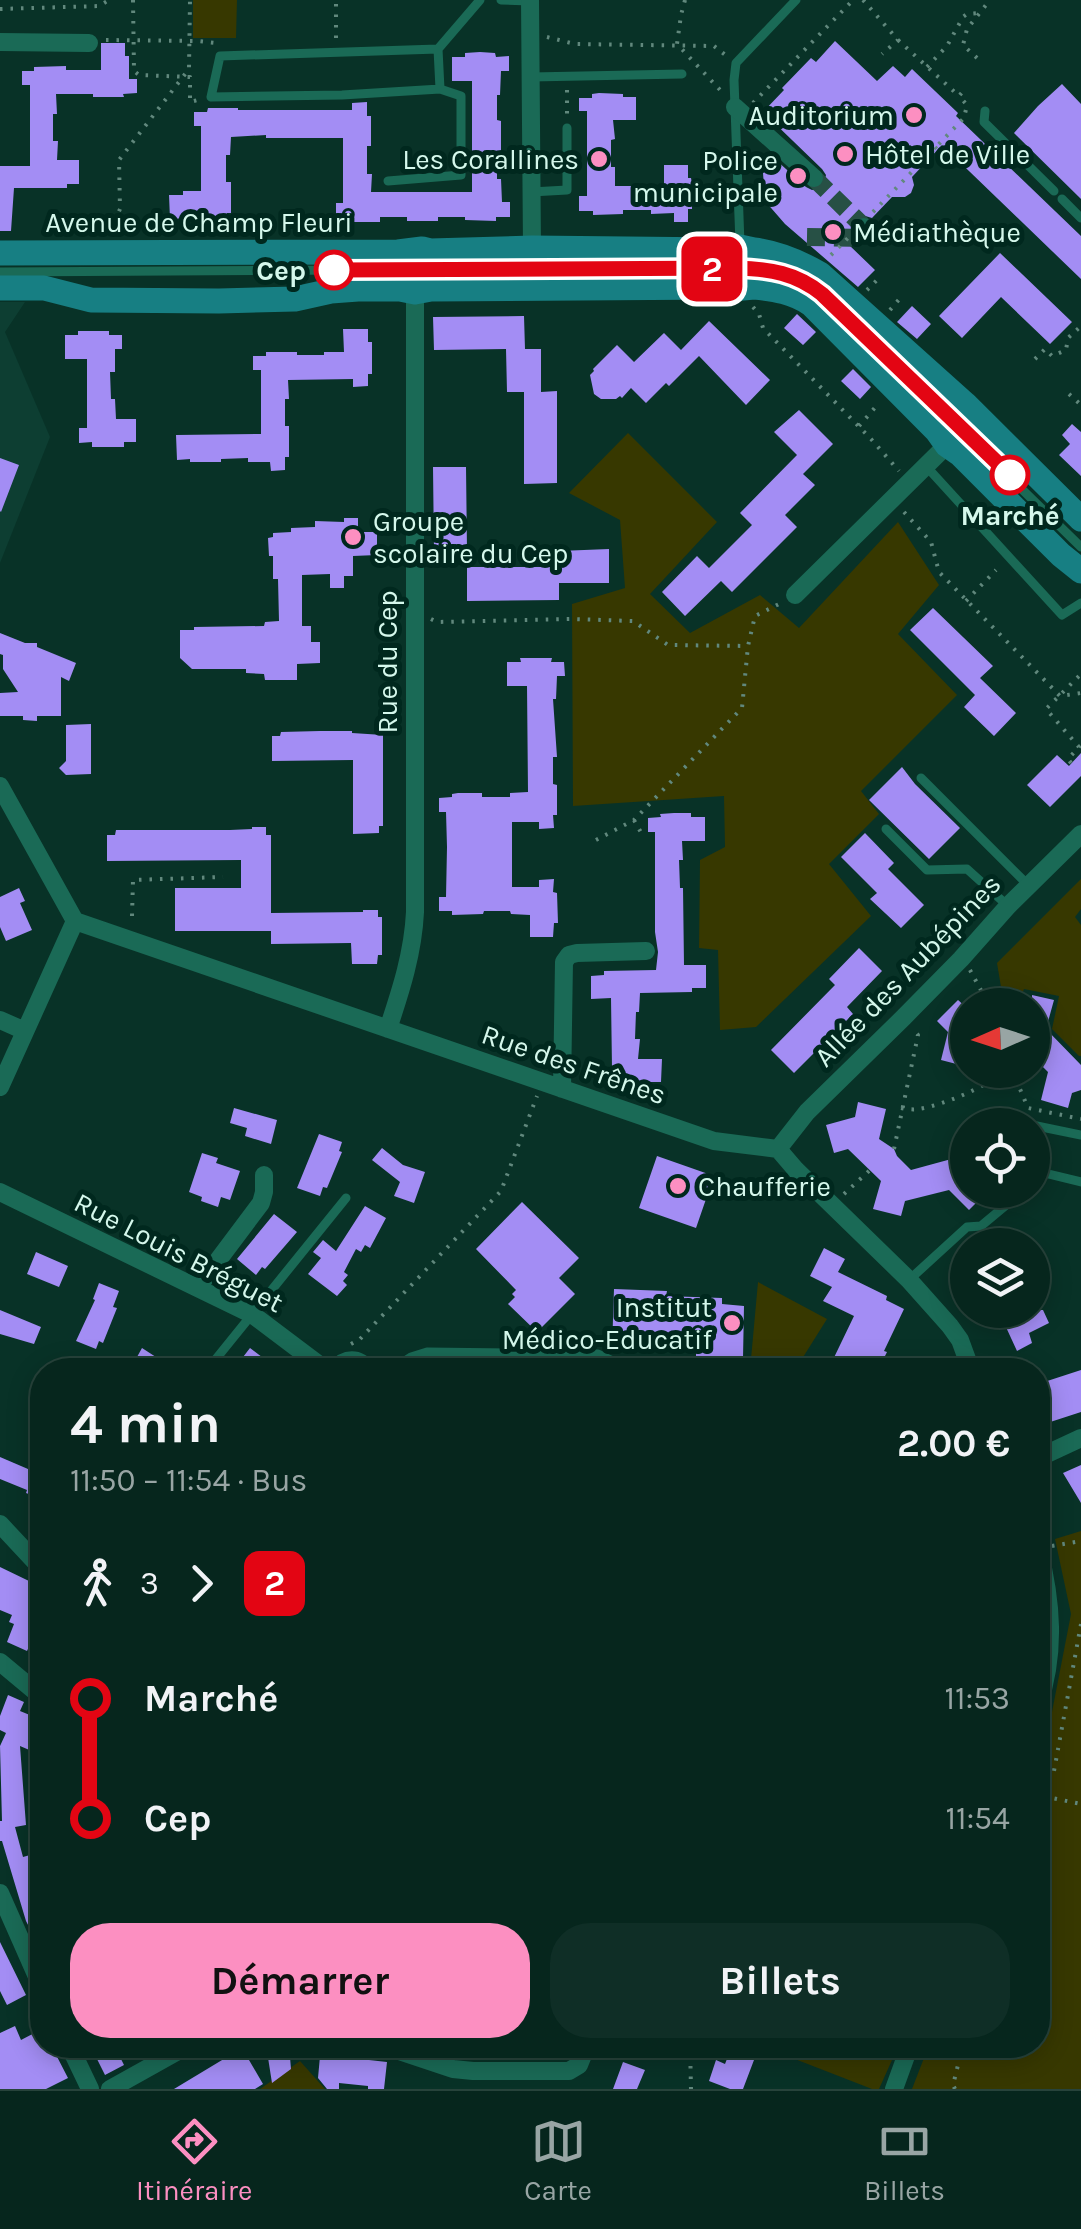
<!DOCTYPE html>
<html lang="fr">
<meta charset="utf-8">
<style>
body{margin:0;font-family:Karla,sans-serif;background:#0f2e26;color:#f1f3f6;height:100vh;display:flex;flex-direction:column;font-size:38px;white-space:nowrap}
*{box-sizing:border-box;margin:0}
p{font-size:32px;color:#98a5a4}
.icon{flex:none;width:55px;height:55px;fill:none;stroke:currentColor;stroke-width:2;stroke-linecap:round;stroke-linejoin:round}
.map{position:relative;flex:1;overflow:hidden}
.details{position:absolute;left:30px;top:1358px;width:1020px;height:700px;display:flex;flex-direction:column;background:#06261d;border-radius:40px;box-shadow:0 5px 25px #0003,0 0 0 2px #27433b}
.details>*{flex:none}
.badge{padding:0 20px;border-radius:15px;font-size:35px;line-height:65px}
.needle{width:65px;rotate:267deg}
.fabs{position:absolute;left:950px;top:988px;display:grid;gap:20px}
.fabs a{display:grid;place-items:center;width:100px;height:100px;border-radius:50%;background:#06261d;box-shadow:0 5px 25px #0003,0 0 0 2px #27433b;font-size:50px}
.map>.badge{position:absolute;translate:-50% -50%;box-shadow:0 0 0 5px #fff}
.legs{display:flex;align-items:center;gap:15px;height:110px;padding:0 40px;font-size:32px}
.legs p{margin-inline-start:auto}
.summary{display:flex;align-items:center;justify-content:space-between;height:170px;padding:0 40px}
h1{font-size:55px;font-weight:700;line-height:75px}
.primary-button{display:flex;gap:20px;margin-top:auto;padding:20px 40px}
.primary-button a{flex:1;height:115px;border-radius:40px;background:#fc8fc1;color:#111;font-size:40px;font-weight:700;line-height:115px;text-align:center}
.primary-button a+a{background:#0f2e26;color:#f1f3f6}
ul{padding:0 40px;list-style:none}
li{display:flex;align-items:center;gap:35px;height:120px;font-size:38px}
li i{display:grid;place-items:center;width:15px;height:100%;margin:0 12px;background:currentColor}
li i::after{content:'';width:25px;height:25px;margin:-12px;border:8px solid;border-radius:50%;background:#06261d}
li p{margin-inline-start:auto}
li:first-child i{background:linear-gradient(#0000 50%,currentColor 0)}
li:last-child i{background:linear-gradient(currentColor 50%,#0000 0)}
.dock{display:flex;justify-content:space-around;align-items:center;height:140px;border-top:2px solid #27433b;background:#06261d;font-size:28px;color:#98a5a4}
.dock a{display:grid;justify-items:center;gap:5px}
.dock .selected{color:#fc8fc1}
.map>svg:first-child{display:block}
</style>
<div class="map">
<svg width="1081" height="2089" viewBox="0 0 1081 2089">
<rect width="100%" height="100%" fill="#083227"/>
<path fill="#0d3e32" d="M0,302H25L5,332L50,437L0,563Z"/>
<path fill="#373800" d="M193,0H237L236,38H193Z
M628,433L717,522L650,594L690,633L760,595L799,628L898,522L939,585L898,634L957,695L861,791L879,814L829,864L871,916L756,1027L720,1030L718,950L699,948L700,860L725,847L724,796L573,806L572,604L625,588L620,520L569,493Z
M1081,879V909L1075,917L1081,925V1056H1079L1052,1029L1059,996L1024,989L1018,1005H1004L997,963Z
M758,1282L827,1319L795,1370H750Z
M1081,1531V2089H912L929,2045H1038V1784L1071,1614L1055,1539Z
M759,2045H852L892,2060L879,2089H872Z
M300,2061L325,2089H260Z"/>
<path fill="#a38df4" d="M835,41L877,81L893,66L905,77L912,69L958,113L956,116L1081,236V279L942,145L912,177L914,185L911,193L905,197H892L872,218L862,215L855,219L852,229L855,236L848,244L875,270L858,287L785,224L765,201L763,173L776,160L806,187L812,190L823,187L826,175L822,169L763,112L784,90L782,88L811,58L816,62Z
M101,43H125V56H129V79H137V93L123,94L124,97H93V94H56L57,114H53V141H58L57,160H79V184H67V188H14L11,231H0V166H30V85H22V71H34V67L66,66V70H101Z
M480,52L495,53L496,57L509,56V71H501L500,95H497V120L501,121V153H497V179H501L502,202H510V217H496V221L465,220V217H438V221H407V217H380V222H349V217H336V203H343V138H266V135L231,137L230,155H226V182H231V213H227V226H212V217L170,219L169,195H183V191H201V126H194V112H207L208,108H238V110H352V103L367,102V116H371V146H367V174H372L371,192H472V81H452V57H465V53Z
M1062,84L1081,104V199L1014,133L1038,106Z
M599,93L623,94V97H636V120H613L615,139L611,140V167H615V186H664V165H688V178H691L692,184V209H688V222H674V213L651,214V210H623V214L593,215V211H579V196H587V111H579V98H592V94Z
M1000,253L1072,322L1050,344L1001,297L962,338L939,316Z
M912,306L931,324L917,339L897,322Z
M797,314L816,332L803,345L784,328Z
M524,316L525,349H541V392L557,391V483L524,484V392H507L506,349L434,350L433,317Z
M709,321L770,380L746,405L699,356L669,386L666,383L646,403L631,388L622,398L620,396L616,399H601L594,394L590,375L594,371L593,369L617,345L634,362L664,333L681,350Z
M343,329H368V342H372V374H368V386L353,387V379L288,380L289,399H285V426H289V457H285V470L271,471L270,462H248V458L221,459V462H190V459L177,460L176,435L261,434V370H253V356H266V352H297V355H324V352H344Z
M78,331H109V335H122V349H115V372H110L111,399H115L116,419H136V442H124V447H92V442L79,443V428H87V359H65V335H78Z
M853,369L871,387L860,399L841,381Z
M799,410L833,444L803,474L815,485L785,515L797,527L732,592L721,581L685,616L662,592L697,556L709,568L752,525L740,513L797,455L774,432Z
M1072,424L1081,432V476L1059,455L1070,444L1062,435Z
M0,458L19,465L1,512L0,511Z
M433,467H466L467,550L434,551Z
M344,518H358V532H377V555L353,556V576H344V588H330V574L302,575V626H311V642H320V663L297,664V680H265L264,674L246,673V669H192L180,658V630H194V627L264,626L265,622L279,621L278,579H273V556H269L268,538L273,537V533L291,532V528L315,527V521L344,522Z
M609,549V583H559V600L467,601V567H559V551Z
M933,608L993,666L980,678L1016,713L994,736L964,707L975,695L910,630Z
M0,633L25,643H37V647L76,663L69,681L61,677V716H37V721L23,720V716H0V693L18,692L3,669V655L0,654Z
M520,658H552L551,662H564L565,676H557L556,699H553L557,757H553V784L557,785V815H553L554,828L539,829V822H512V887H539V880L554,879L553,892L557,893L558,923H554L553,937H530V915L511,914L510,911H484L483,914L452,915V911H439V897H446L447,847L446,812H439V798L452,797V794L458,793H482V797H510V793L528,792L527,686H507V662H521Z
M91,724V774L66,775L59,768L66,761V725Z
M320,731H352V733L383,735V826H379V833L353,834V760L272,761V736H280L281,732Z
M1081,753V776L1050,807L1027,785L1057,755L1069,766Z
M902,767L915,784L960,828L929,859L869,800Z
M674,813H691V817H705V841H682L683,860H679L680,888H683L684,965H706V988H692V992L640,993L639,1012H636L635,1039H640L638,1059H662L661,1082H648V1086H618L617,1082L605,1083L604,1068H612L611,998L591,999V976L604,975V971L656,970L658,952L655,932V832H648V818L661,817L660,814Z
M252,827H266V835H271V913L363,912V910H378V917H382V955H378L377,964H352L351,943L271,944V931H175V888H241V860L107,861V835H115L116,830H230L252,829Z
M865,833L894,863L888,869L924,905L901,928L870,899L877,893L841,857Z
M19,888L25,901L20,903L32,930L6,941L0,927V897Z
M859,948L882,971L847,1007L853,1014L794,1073L771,1050L835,985L829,979Z
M1032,995L1054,1000L1046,1029L1081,1065V1090L1072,1093L1068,1108L1041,1100L1048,1072L1038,1062L1032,1063Z
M958,1000L968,1009V1067L941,1060L948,1032L937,1021Z
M858,1102L886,1109L879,1139L894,1149L897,1156L911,1170L955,1158L961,1127L968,1128V1190H989L969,1210L949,1190L905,1201L901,1216L873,1209L881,1181L848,1149L834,1153L826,1125L855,1117Z
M234,1108L277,1120L271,1144L245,1136L247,1128L230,1123Z
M319,1134L342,1142L339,1151L342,1152L327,1188L323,1187L320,1196L297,1188Z
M382,1148L403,1165L425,1172L414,1203L394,1196L400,1182L372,1160Z
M202,1153L218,1158L216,1163L240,1171L230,1200L221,1197L218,1207L201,1201L202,1197L189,1192Z
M657,1156L714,1176L696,1228L639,1208Z
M522,1202L579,1258L559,1278L575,1294L537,1332L508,1304L515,1297L512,1294L516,1290L476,1249Z
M365,1206L386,1218L370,1248L365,1245L361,1252L356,1249L344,1272L348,1275L343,1281L347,1285L337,1296L308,1274L321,1258L313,1252L323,1240L336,1251Z
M274,1214L297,1232L265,1269L262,1267L256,1275L237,1259Z
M824,1248L845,1259L838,1272L887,1296L886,1300L904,1309L884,1351L887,1352L878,1370H828L854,1316L823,1301L832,1287L810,1276Z
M36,1252L68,1266L59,1287L27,1274Z
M99,1283L119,1291L113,1307L117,1308L103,1343L99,1341L96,1349L76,1341L95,1300L93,1299Z
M614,1289L667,1291L666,1296L722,1298V1304L744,1306L743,1358L696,1359V1350L612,1349Z
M0,1310L41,1327L34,1344L0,1334Z
M1003,1310H1043L1049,1323L1029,1333L1032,1343L1017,1351L1005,1325L1009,1323Z
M142,1348L176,1370H140L132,1366Z
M250,1348L279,1370H233Z
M1081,1370V1412L1038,1426V1384Z
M42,1455V1499L26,1493L27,1490L0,1479V1457L35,1472Z
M1081,1465V1503L1063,1473Z
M0,1567L29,1581L31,1576L42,1583V1618L27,1651L7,1642L14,1624L9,1622L12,1615L0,1610Z
M8,1695L24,1702L20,1711L42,1720V1748L36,1746L34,1752L20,1746L26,1825L15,1827L23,1857L30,1855L42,1898V1952L26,1921L2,1841H0V1821H2L0,1746L6,1733L0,1730V1716Z
M0,1942L26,1995L7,2005L0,1991Z
M15,2026L21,2040L42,2029V2045H51L68,2078L46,2089H0V2033Z
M90,2045H114L124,2065L105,2075Z
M266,2045H289L291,2069L272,2083Z
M321,2045H343L342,2057L387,2062L384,2089H368V2086L339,2083V2089H327L318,2078Z
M242,2048L263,2084L255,2089H174Z
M730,2051L754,2060L743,2089H730L709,2081L716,2060L725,2064Z
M623,2062L645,2070L637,2089H613Z"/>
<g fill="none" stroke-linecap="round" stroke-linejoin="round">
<path stroke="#275045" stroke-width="18" stroke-dasharray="18 9" stroke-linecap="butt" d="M814,178L864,227
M807,237L860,238"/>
<path stroke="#61887d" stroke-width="4" stroke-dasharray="2.5 8" stroke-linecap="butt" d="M133,0L134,71L139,75L190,77V102L202,99
M685,0L681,15L677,44L722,92
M863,0L898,40L882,54
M0,9L99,6L109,0
M547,37L575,44L714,46L728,57
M336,38V0
M106,40L198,41L216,43
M898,40L959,96
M977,58L963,45L967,29L990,0
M927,67L947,46L963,17L967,14L980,13
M567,90V116
M753,103L853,0
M935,147L942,155
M497,170L517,171
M873,212L964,118L967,105L959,96L965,89
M115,221L120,209L119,160L189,69L190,0
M831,255L849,237
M867,290L881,276
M753,307L759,314L763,328L871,439L899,471
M890,310L902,296
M1035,359L1045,349L1052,356L1066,350L1068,338L1081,326
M1069,394L1081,405
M859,426L879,403
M904,512L931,542L939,572L1060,696L1081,693
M966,601L996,570
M431,619L437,622L572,619L633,621L668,645L748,646
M1071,763L1068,759L1079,747L1046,709L1081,674
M634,820L643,836
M596,840L634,820L742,708L748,646L755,616L781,603
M132,916L133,880L223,877
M970,970L989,1005
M1012,1070L1028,1108L1081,1119
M901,1108C907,1109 913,1110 918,1109C940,1106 989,1087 1003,1070
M894,1149L918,1035L913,1029
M844,1194L870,1170
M351,1344L360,1339L501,1191L537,1096
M1052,1546L1081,1541
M1038,1798L1054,1771L1081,1624
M1038,1810L1052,1798L1081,1804
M690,2045L691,2089
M955,2089L953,2085L963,2045"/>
<path stroke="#1a6a56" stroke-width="9" d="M501,0L530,1
M438,49L220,56L211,97L342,95L440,89
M531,77L682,74
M985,111L984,122L1054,191
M388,181L461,175V96L440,89L438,49L480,0
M531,192L567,190V128
M1062,199L1081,218
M740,244L734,80L736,63L796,0
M0,272L737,268C770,269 795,274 822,294L1081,547
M925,465L1062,615L1081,603
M921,778L1028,885
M886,829L927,870L967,869L1008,906
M1032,1125L1081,1135
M1032,1170L1081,1182
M909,1280L967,1227L981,1226L1011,1201L1014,1190
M207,1370L346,1198
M391,1370L411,1357L427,1352L598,1354L615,1362"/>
<path stroke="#1a6a56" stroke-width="18" d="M530,0L532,248
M0,42L89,43
M735,107L814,178
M864,227L867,230
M795,595L947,445
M0,786L75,921L0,1087
M75,921L714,1141L778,1149L796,1170L909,1280L950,1326L960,1340L971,1370
M0,1020L25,1031
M388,1029C401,990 413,953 415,912V292
M562,1089L564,962L569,955L577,953L646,951
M778,1149L807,1112L904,1017L961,959L1008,906L1081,834
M0,1192L253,1315L326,1370
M198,1287L261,1203L264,1192V1175
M335,1370C345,1357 359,1357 368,1370
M1038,1458L1081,1438
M0,1524L42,1569
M1038,1547C1052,1601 1056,1653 1038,1706
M0,1662L42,1697
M0,1893L42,1988
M69,2045L90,2089
M381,2045L453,2069L473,2071H569L579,2065L587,2045
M110,2089L189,2045
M894,2089L910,2045"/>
<path stroke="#177f83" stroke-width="25" d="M754,250C778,253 799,262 820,274L965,404
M0,253L398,252L422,249L430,251L532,248L722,250
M754,287C775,289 793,292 811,304L937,431
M0,288H44L91,300L219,301L295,299L331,291L358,289H400L415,292L431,289L723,287L732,289L754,287C758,273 757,264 754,250L740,247L722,250L718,268L723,287
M986,427L976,443L960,454L947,445L937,431L948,415L965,404L1081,519
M960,454L1061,555L1081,571"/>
</g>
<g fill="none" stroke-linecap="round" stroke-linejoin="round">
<defs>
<path id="line-1" d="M334,270L737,268C770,269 796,273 822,294L1010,475"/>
</defs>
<use href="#line-1" stroke="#fff" stroke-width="22"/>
<use href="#line-1" stroke="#e30513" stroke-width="15"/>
</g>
<g fill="#fc8fc1" stroke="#00281e" stroke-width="4">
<circle cx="914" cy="115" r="10"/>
<circle cx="845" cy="154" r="10"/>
<circle cx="599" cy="159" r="10"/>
<circle cx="798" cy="176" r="10"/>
<circle cx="833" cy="232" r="10"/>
<circle cx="353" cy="537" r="10"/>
<circle cx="678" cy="1186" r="10"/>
<circle cx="732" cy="1323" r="10"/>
</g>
<g fill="#fff" stroke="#e30513" stroke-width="5">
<circle cx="334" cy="270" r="18"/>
<circle cx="1010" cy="475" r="18"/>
</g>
<g text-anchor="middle" stroke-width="10" stroke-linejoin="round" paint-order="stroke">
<g font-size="28" fill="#d5f8ec" stroke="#00281e" text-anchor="end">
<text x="894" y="125">Auditorium</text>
<text x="865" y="164" text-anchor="start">Hôtel de Ville</text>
<text x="579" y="169">Les Corallines</text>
<text x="778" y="170">Police<tspan x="778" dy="32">municipale</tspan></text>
<text x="853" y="242" text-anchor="start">Médiathèque</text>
<text x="373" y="531" text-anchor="start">Groupe<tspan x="373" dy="32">scolaire du Cep</tspan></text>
<text x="698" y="1196" text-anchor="start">Chaufferie</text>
<text x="712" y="1317">Institut<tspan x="712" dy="32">Médico-Educatif</tspan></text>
</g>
<g font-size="28" fill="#d5f8ec" stroke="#00281e">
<text x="199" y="232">Avenue de Champ Fleuri</text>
<text transform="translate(387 662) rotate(-90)" y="10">Rue du Cep</text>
<text transform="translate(907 970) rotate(-46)" y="10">Allée des Aubépines</text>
<text transform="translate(574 1064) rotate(19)" y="10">Rue des Frênes</text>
<text transform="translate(179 1252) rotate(27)" y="10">Rue Louis Bréguet</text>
</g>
<g font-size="28" font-weight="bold" fill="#d5f8ec" stroke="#00281e" text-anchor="end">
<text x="306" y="280">Cep</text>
<text x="1010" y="525" text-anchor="middle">Marché</text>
</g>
</g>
</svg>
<div class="fabs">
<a><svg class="needle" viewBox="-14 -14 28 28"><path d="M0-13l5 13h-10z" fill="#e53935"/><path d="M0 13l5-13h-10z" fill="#98a5a4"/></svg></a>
<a><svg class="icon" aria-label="locate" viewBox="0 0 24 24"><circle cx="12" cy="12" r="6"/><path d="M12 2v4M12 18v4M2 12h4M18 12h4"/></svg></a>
<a><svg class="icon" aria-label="layers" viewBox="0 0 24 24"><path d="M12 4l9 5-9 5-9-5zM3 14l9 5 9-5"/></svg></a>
</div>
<b class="badge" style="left:712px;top:269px;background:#e30513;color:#fff">2</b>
<section class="details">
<div class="summary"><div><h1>4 min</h1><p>11:50 – 11:54 · Bus</p></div><b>2.00 €</b></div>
<div class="legs"><svg class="icon" aria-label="walk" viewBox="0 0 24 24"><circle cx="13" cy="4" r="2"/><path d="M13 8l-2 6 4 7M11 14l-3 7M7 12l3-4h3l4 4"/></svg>3<svg class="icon" aria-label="forward" viewBox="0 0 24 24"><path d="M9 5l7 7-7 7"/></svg><b class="badge" style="background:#e30513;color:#fff">2</b></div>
<ul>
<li><i style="color:#e30513"></i><b>Marché</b><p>11:53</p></li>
<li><i style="color:#e30513"></i><b>Cep</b><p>11:54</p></li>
</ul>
<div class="primary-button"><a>Démarrer</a><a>Billets</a></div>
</section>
</div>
<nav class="dock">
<a class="selected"><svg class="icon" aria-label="directions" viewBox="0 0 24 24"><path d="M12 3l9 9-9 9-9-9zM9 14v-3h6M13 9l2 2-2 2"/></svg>Itinéraire</a>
<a><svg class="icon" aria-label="map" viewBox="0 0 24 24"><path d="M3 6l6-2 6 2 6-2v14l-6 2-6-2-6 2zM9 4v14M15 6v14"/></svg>Carte</a>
<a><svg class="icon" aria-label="tickets" viewBox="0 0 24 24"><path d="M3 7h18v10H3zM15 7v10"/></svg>Billets</a>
</nav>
